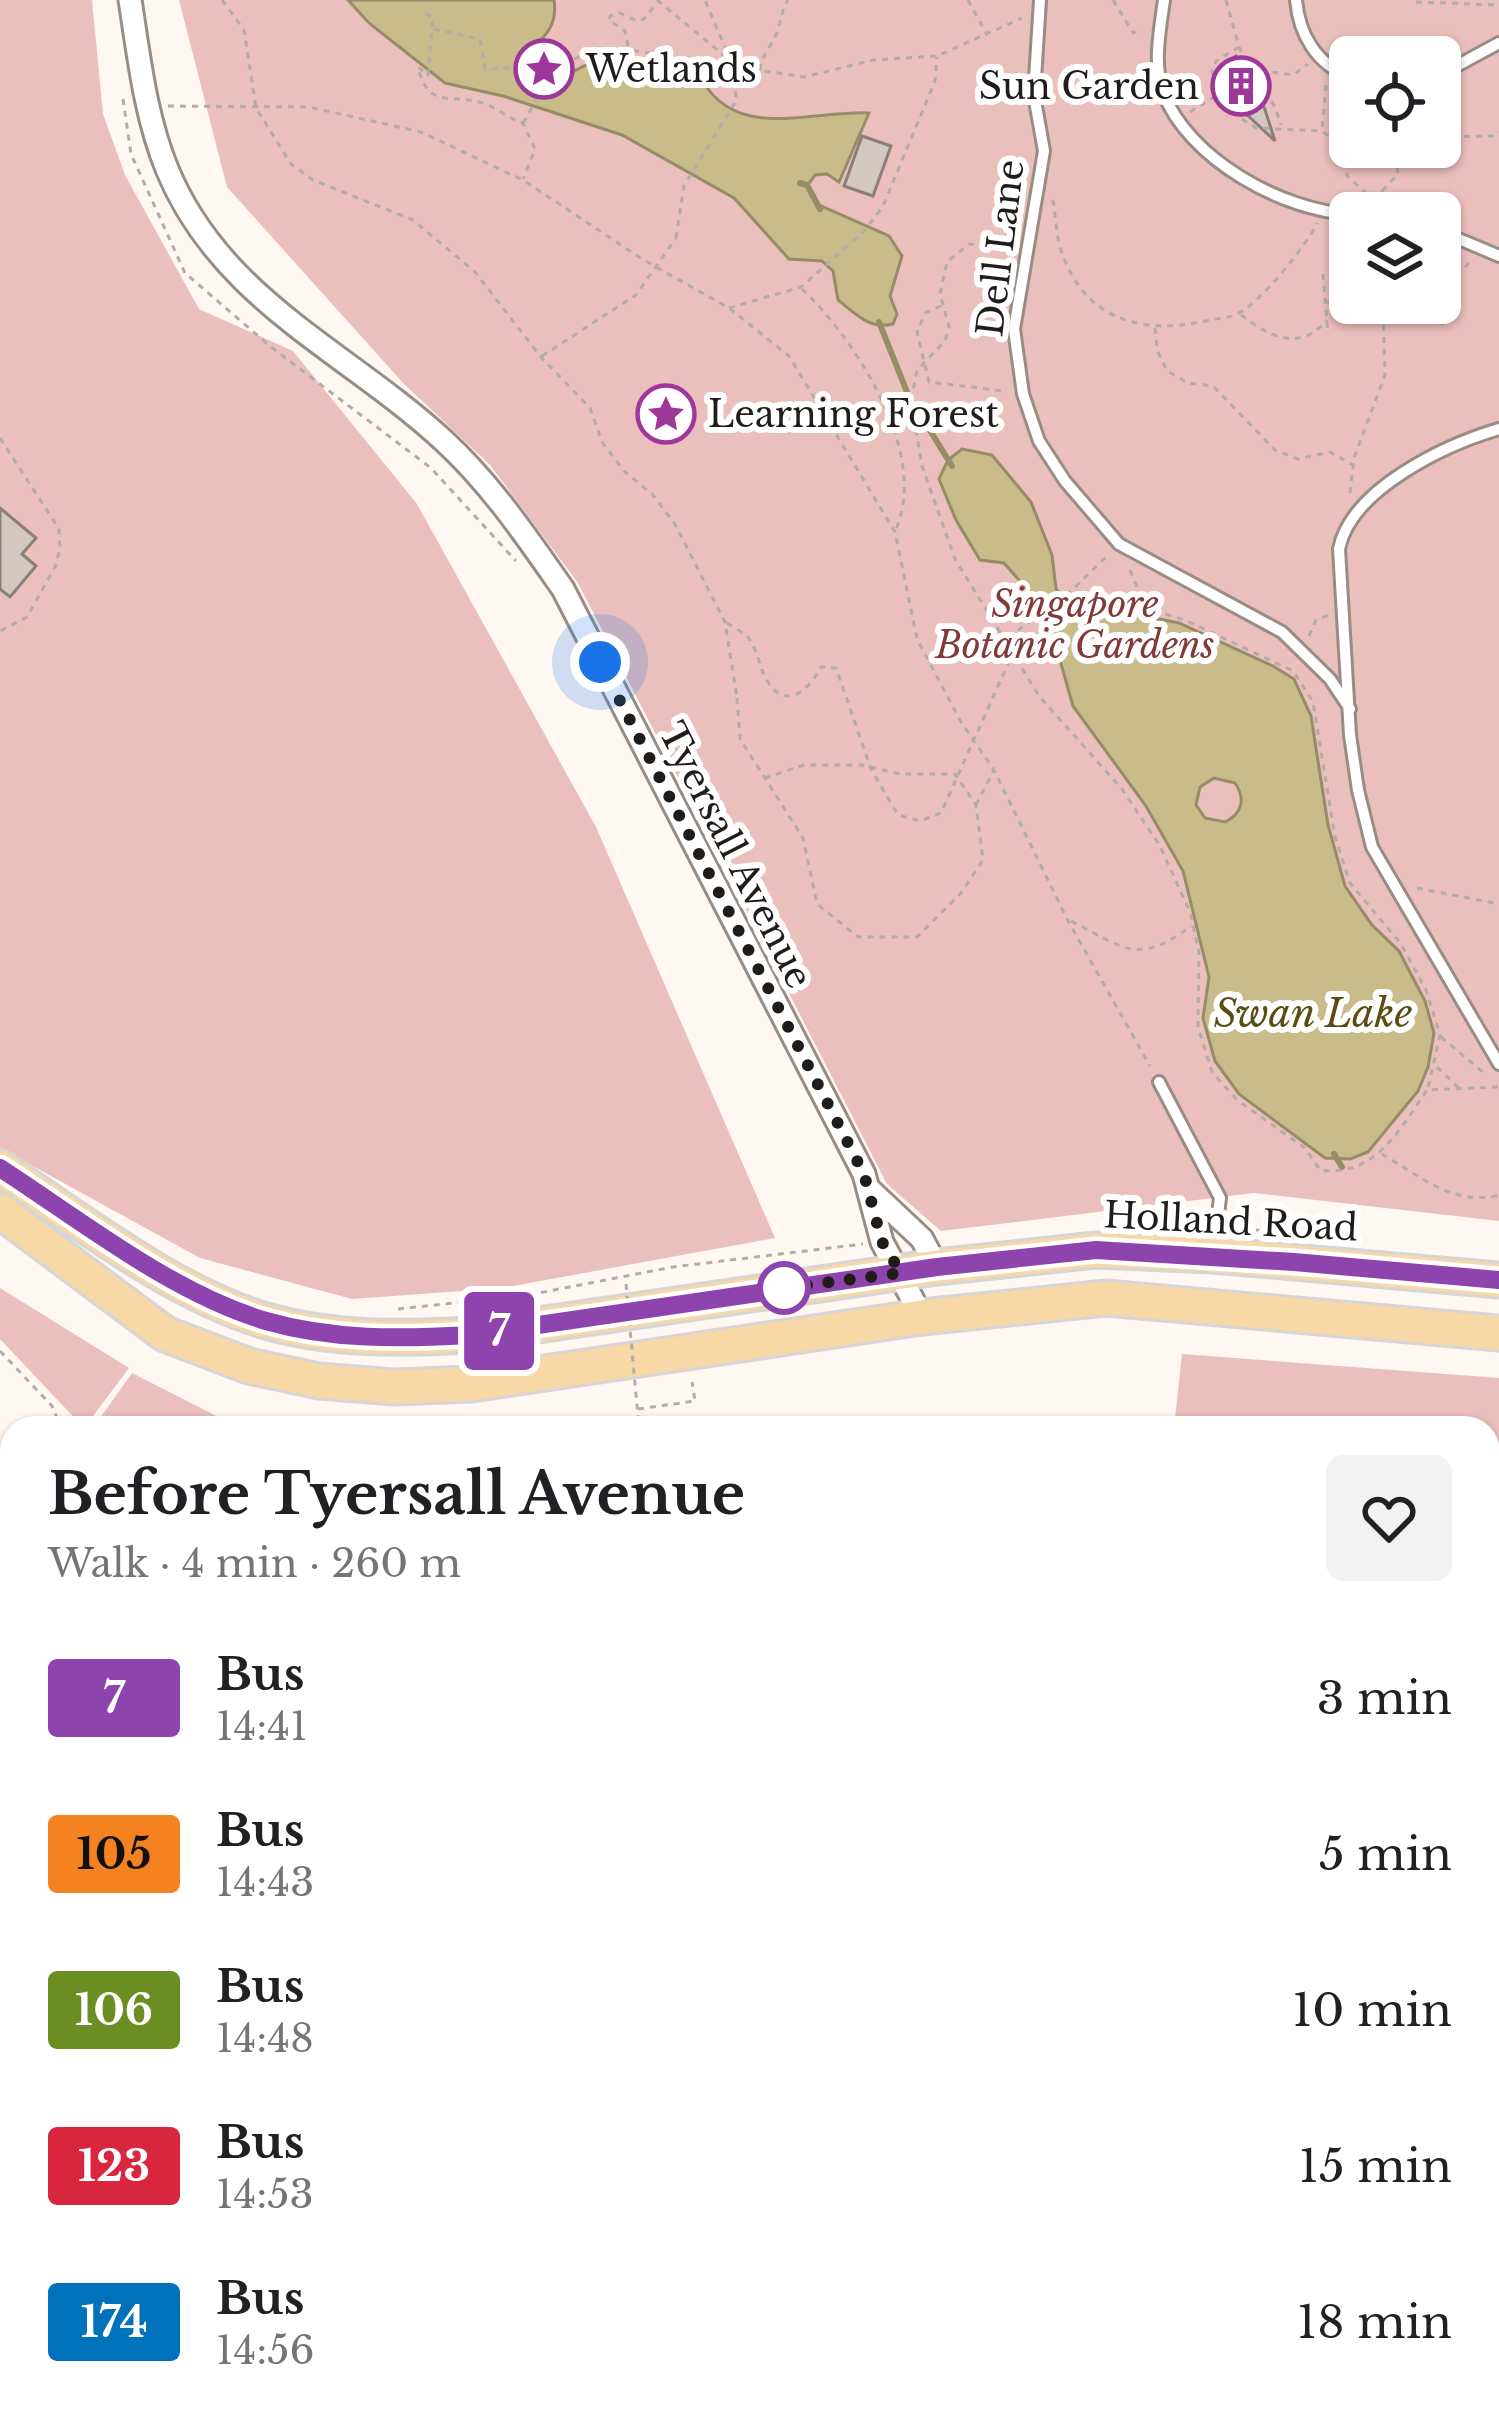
<!DOCTYPE html>
<meta charset="utf-8">
<style>
body{margin:0;font-family:"Libre Baskerville",serif;background:#f2f2f2;color:#202124;height:100vh;display:flex;flex-direction:column;font-size:45px;white-space:nowrap}
*{box-sizing:border-box;margin:0}
p{font-size:39px;color:#757577}
.icon{flex:none;width:66px;height:66px;fill:none;stroke:currentColor;stroke-width:2;stroke-linecap:round;stroke-linejoin:round}
.map{position:relative;flex:1;overflow:hidden}
.sheet{position:absolute;left:0px;top:1416px;width:1500px;height:1011px;display:flex;flex-direction:column;background:#fff;border-radius:36px 36px 0 0;box-shadow:0 3px 9px #0004}
.sheet>*{flex:none}
.badge{padding:0 24px;border-radius:9px;font-size:42px;line-height:78px}
.controls{position:absolute;left:1329px;top:36px;display:grid;gap:24px}
.controls a{display:grid;place-items:center;width:132px;height:132px;border-radius:18px;background:#fff;box-shadow:0 3px 9px #0004;font-size:60px}
.you{position:absolute;width:60px;height:60px;margin:-30px;border:9px solid #fff;border-radius:50%;background:#1a73e8;box-shadow:0 0 0 18px #1a73e833}
.map>.badge{position:absolute;translate:-50% -50%;box-shadow:0 0 0 6px #fff}
.round{display:grid;place-items:center;flex:none;width:126px;height:126px;border-radius:18px;background:#f2f2f2}
.overview{display:flex;align-items:center;justify-content:space-between;height:204px;padding:0 48px}
h1{font-size:57px;font-weight:800;line-height:90px}
ul{padding:0;list-style:none}
li{display:flex;align-items:center;gap:36px;height:156px;padding:0 48px}
li div{flex:1}
li b{display:block;font-size:45px}
li em{font-style:normal}
li .badge{min-width:132px;font-weight:700;text-align:center}
.map>svg:first-child{display:block}
</style>
<div class="map">
<svg width="1499" height="2426" viewBox="0 0 1499 2426">
<rect width="100%" height="100%" fill="#fef7f2"/>
<path fill="#fdeee3" d="M0,1515L12,1531V1664L0,1676Z
M0,2244H12V2415H34L31,2426H0Z"/>
<path fill="#ebbfbb" fill-rule="evenodd" d="M0,0H92L103,114L125,175L199,309L293,351L417,504L596,827L775,1238L502,1288L352,1299L200,1258L0,1148Z
M179,0H1499V1221L1254,1193L941,1231L887,1184L578,583L490,465L404,384L227,187ZM1350,57H1440V147H1350ZM1350,213H1440V303H1350Z
M0,1288L129,1368L84,1428L0,1339Z
M1182,1354L1499,1378V1501L1488,1507V1428H1174Z
M132,1373L240,1428H93Z
M1488,1651H1499V1936L1488,1932Z
M12,1713V1905L0,1907V1725Z
M1488,1978L1499,1980V2202L1488,2195Z
M1488,2215L1499,2222V2426H1484L1468,2415H1488Z
M186,2415L566,2417L595,2426H233Z
M742,2415H1010L1009,2426H730Z"/>
<path fill="#c9bc8a" stroke="#968c68" stroke-width="3" fill-rule="evenodd" d="M348,0H554C558,27 544,37 526,55L562,79C607,45 648,59 699,73C730,144 812,110 869,113L839,182L827,174L815,175L807,186L817,204L889,236L902,256L890,296L897,314L893,324C869,330 855,313 838,300L833,271L822,261L789,259L734,198L622,135L503,96L445,83L369,23Z
M962,449L992,455L1031,502L1052,555L1056,589L1077,612L1134,604L1155,618L1179,623L1273,666L1294,679L1311,716L1328,825L1345,886L1372,925L1399,951L1425,1001L1434,1033L1428,1067L1418,1091L1368,1152L1350,1159L1325,1158L1239,1094L1215,1061L1203,1018L1209,977L1183,871L1146,806L1073,706L1046,611L1004,563L980,560L956,520L939,479L948,460ZM1214,778L1235,783C1246,799 1242,814 1225,822L1205,818L1196,805L1200,787Z"/>
<g fill="none" stroke-linecap="round" stroke-linejoin="round">
<path stroke="#968c68" stroke-width="6" d="M800,183L807,185L820,209
M879,322L907,392
M916,408L952,466
M1334,1154L1342,1167"/>
</g>
<path fill="#d4c6c0" stroke="#8c7f7a" stroke-width="3" d="M1236,56L1255,79L1275,141L1225,94L1221,65Z
M862,136L891,146L873,196L844,186Z
M0,508L36,538L22,554L36,566L10,597L0,589Z"/>
<g fill="none" stroke-linecap="round" stroke-linejoin="round">
<defs>
<path id="service" d="M1040,0L1034,95L1044,151L1014,329L1023,394L1039,441L1065,481L1119,544L1282,632L1330,679L1350,709
M1164,0C1160,29 1153,64 1163,92C1188,159 1283,211 1350,214
M1296,0C1299,34 1316,64 1350,77
M1440,75L1499,43
M1440,231L1499,256
M1499,429C1445,445 1351,489 1339,549L1350,735L1358,790L1372,847L1499,1064
M1159,1082L1220,1198L1213,1252"/>
<path id="minor" d="M130,0C139,57 145,115 167,169C221,300 345,350 443,440C490,483 526,536 563,589L864,1174L882,1242L922,1317
M870,1190L922,1239L937,1267
M1488,1538L1499,1532
M1488,1956L1499,1958
M0,2144L12,2141"/>
<path id="primary" d="M0,1168C82,1221 172,1293 266,1321C332,1340 400,1339 469,1335L937,1267L1096,1250L1213,1255L1499,1280
M0,1211L165,1334L249,1366L319,1381L394,1387L471,1384L922,1317L1106,1298L1499,1333"/>
</defs>
<use href="#service" stroke="#988d85" stroke-width="16"/>
<use href="#minor" stroke="#988d85" stroke-width="27"/>
<use href="#primary" stroke="#d7d6d6" stroke-width="39"/>
<path stroke="#b3ada9" stroke-width="3" stroke-dasharray="6 6" stroke-linecap="butt" d="M222,0L244,30L256,108L291,164L313,180L413,220L475,272L541,357L590,408L602,442L624,471L652,494L675,524L725,622L737,698
M657,0L738,67L804,77L873,60L937,56L1022,18
M968,0L987,35
M1113,0L1133,33L1142,30
M1226,0L1239,47L1250,69L1293,75L1308,64
M1416,2L1499,5
M426,13L433,18L428,75L418,67C428,109 449,94 479,102C495,106 507,118 523,123L535,149L523,179
M434,29L480,39L485,69L531,67L548,78
M628,46L625,31L609,20L610,16L620,13L637,21L644,19L657,3
M1239,47L1216,61L1212,72L1219,94L1237,116L1256,128L1322,131
M760,70C762,53 773,45 778,30C782,18 781,11 788,0
M1252,71L1275,107L1281,125
M1326,85L1322,131L1347,150
M123,99L131,154L185,273L271,347L431,468L516,561
M168,106L309,107L421,132L523,180L642,259L729,308L789,356L895,532L917,639L961,722L994,770L1067,919L1150,1066
M1190,112L1217,95
M523,123C532,110 537,93 547,80C572,48 618,46 655,54
M1440,137L1494,136L1499,132
M1367,194L1347,176L1346,153L1371,157L1395,148L1398,174L1381,192
M1053,200C1056,218 1056,239 1063,256C1088,323 1147,335 1210,320C1218,318 1230,318 1237,314C1262,302 1304,247 1318,223
M1360,201L1367,194L1381,192L1392,199L1395,213
M1010,247L969,244L947,262L940,294L949,327L945,341L917,370L911,401L922,466L955,559L1039,696L1122,789L1160,846L1190,912L1199,952L1198,1027L1212,1072L1237,1100L1305,1148L1320,1170C1375,1178 1400,1129 1427,1090L1499,1087
M1323,274L1328,334
M1440,288L1443,325
M802,289C856,340 929,453 896,529
M1440,293L1469,263
M1327,302L1350,300
M1376,303H1388
M941,306L925,313L917,332L929,382L1004,391
M729,308L801,287L865,230L883,206L935,81L937,57
M1241,315C1269,336 1299,353 1327,320
M1155,328L1157,350L1167,371L1188,383L1213,386L1275,450L1298,459L1330,452L1353,465
M542,356L636,295L676,238
M0,438L59,529L60,549L55,567L27,617L0,631
M1350,493L1354,458L1385,375L1383,306
M1130,570L1143,601L1158,612L1185,620L1293,671L1313,702L1335,837L1350,883L1401,944L1426,990L1437,1025L1440,1036L1428,1088
M727,623C735,628 745,633 750,640C759,654 760,672 770,685C789,711 812,685 821,667L836,668L871,769L898,815L920,821L941,813L1012,655
M1309,636L1316,620L1329,615
M1008,637L1064,598L1107,556
M976,805L994,770
M1417,888L1499,904
M1071,921C1123,947 1137,967 1191,926
M1441,1037L1484,1073
M1437,1067L1460,1089
M1382,1154C1418,1175 1454,1207 1499,1195
M1232,1227L1264,1231
M398,1309L528,1295L673,1267L863,1244
M0,1351L52,1406L61,1428
M638,1409L695,1401L692,1382"/>
<use href="#service" stroke="#fff" stroke-width="10"/>
<use href="#minor" stroke="#fff" stroke-width="21"/>
<use href="#primary" stroke="#f8d8a6" stroke-width="33"/>
<path stroke="#b3ada9" stroke-width="3" stroke-dasharray="6 6" stroke-linecap="butt" d="M676,238L684,186L736,101L735,71L705,0
M737,698L740,739L803,838L817,904L858,937H917L961,893L983,860L976,805L955,774H900L862,765H804L765,778
M626,1284L639,1428"/>
</g>
<g fill="none" stroke-linecap="round" stroke-linejoin="round">
<defs>
<path id="line" d="M0,1168C82,1221 172,1293 266,1321C332,1340 400,1339 469,1335L937,1267L1096,1250L1294,1262L1499,1280"/>
</defs>
<use href="#line" stroke="#fff" stroke-width="27"/>
<use href="#line" stroke="#8e44ad" stroke-width="18"/>
<path stroke="#201c19" stroke-width="12" stroke-dasharray="0 21.6" d="M600,662L864,1174L882,1242L901,1273L784,1288"/>
</g>
<defs>
<symbol id="sight-ring" viewBox="-11 -11 22 22"><circle r="9.5" fill="#fff" stroke="#9f379a" stroke-width="1.5"/><path d="M0-6L1.8-2.2L6-1.7L2.9 1.2L3.7 5.4L0 3.3L-3.7 5.4L-2.9 1.2L-6-1.7L-1.8-2.2Z" fill="#9f379a"/></symbol>
<symbol id="building-ring" viewBox="-11 -11 22 22"><circle r="9.5" fill="#fff" stroke="#9f379a" stroke-width="1.5"/><path d="M-4-6H4V6H1V3H-1V6H-4ZM-2.5-4.3h1.7v1.8h-1.7ZM.8-4.3h1.7v1.8H.8ZM-2.5-1h1.7V.8h-1.7ZM.8-1h1.7V.8H.8Z" fill="#9f379a"/></symbol>
</defs>
<g fill-rule="evenodd">
<use href="#sight-ring" x="511" y="36" width="66" height="66"/>
<use href="#building-ring" x="1208" y="53" width="66" height="66"/>
<use href="#sight-ring" x="633" y="381" width="66" height="66"/>
</g>
<circle fill="#fff" stroke="#8e44ad" stroke-width="6" cx="784" cy="1288" r="24"/>
<g text-anchor="middle" stroke-width="12" stroke-linejoin="round" paint-order="stroke">
<g font-size="36" fill="#201c19" stroke="#fff" text-anchor="start">
<text x="586" y="82">Wetlands</text>
<text x="1199" y="99" text-anchor="end">Sun Garden</text>
<text x="708" y="427">Learning Forest</text>
</g>
<g font-size="36" fill="#201c19" stroke="#fff">
<text transform="translate(1000 248) rotate(-83)" y="13">Dell Lane</text>
<text transform="translate(736 855) rotate(63)" y="13">Tyersall Avenue</text>
<text transform="translate(1231 1221) rotate(3)" y="13">Holland Road</text>
</g>
<g font-size="36" font-style="italic" fill="#813a38" stroke="#fff">
<text x="1075" y="617">Singapore<tspan x="1075" dy="41">Botanic Gardens</tspan></text>
</g>
<g font-size="39" font-style="italic" fill="#5b4d10" stroke="#fff">
<text x="1313" y="1027">Swan Lake</text>
</g>
</g>
</svg>
<div class="controls">
<a><svg class="icon" aria-label="locate" viewBox="0 0 24 24"><circle cx="12" cy="12" r="6"/><path d="M12 2v4M12 18v4M2 12h4M18 12h4"/></svg></a>
<a><svg class="icon" aria-label="layers" viewBox="0 0 24 24"><path d="M12 4l9 5-9 5-9-5zM3 14l9 5 9-5"/></svg></a>
</div>
<div class="you" style="left:600px;top:662px"></div>
<b class="badge" style="left:499px;top:1331px;background:#8e44ad;color:#fff">7</b>
<section class="sheet">
<div class="overview"><div><h1>Before Tyersall Avenue</h1><p>Walk · 4 min · 260 m</p></div><a class="round"><svg class="icon" aria-label="heart" viewBox="0 0 24 24"><path d="M12 20l-8-8c-3-5 5-10 8-4 3-6 11-1 8 4z"/></svg></a></div>
<ul>
<li><span class="badge" style="background:#8e44ad;color:#fff">7</span><div><b>Bus</b><p>14:41</p></div><em>3 min</em></li>
<li><span class="badge" style="background:#f58220;color:#111">105</span><div><b>Bus</b><p>14:43</p></div><em>5 min</em></li>
<li><span class="badge" style="background:#6b8e23;color:#fff">106</span><div><b>Bus</b><p>14:48</p></div><em>10 min</em></li>
<li><span class="badge" style="background:#d7263d;color:#fff">123</span><div><b>Bus</b><p>14:53</p></div><em>15 min</em></li>
<li><span class="badge" style="background:#0072bc;color:#fff">174</span><div><b>Bus</b><p>14:56</p></div><em>18 min</em></li>
</ul>
</section>
</div>
